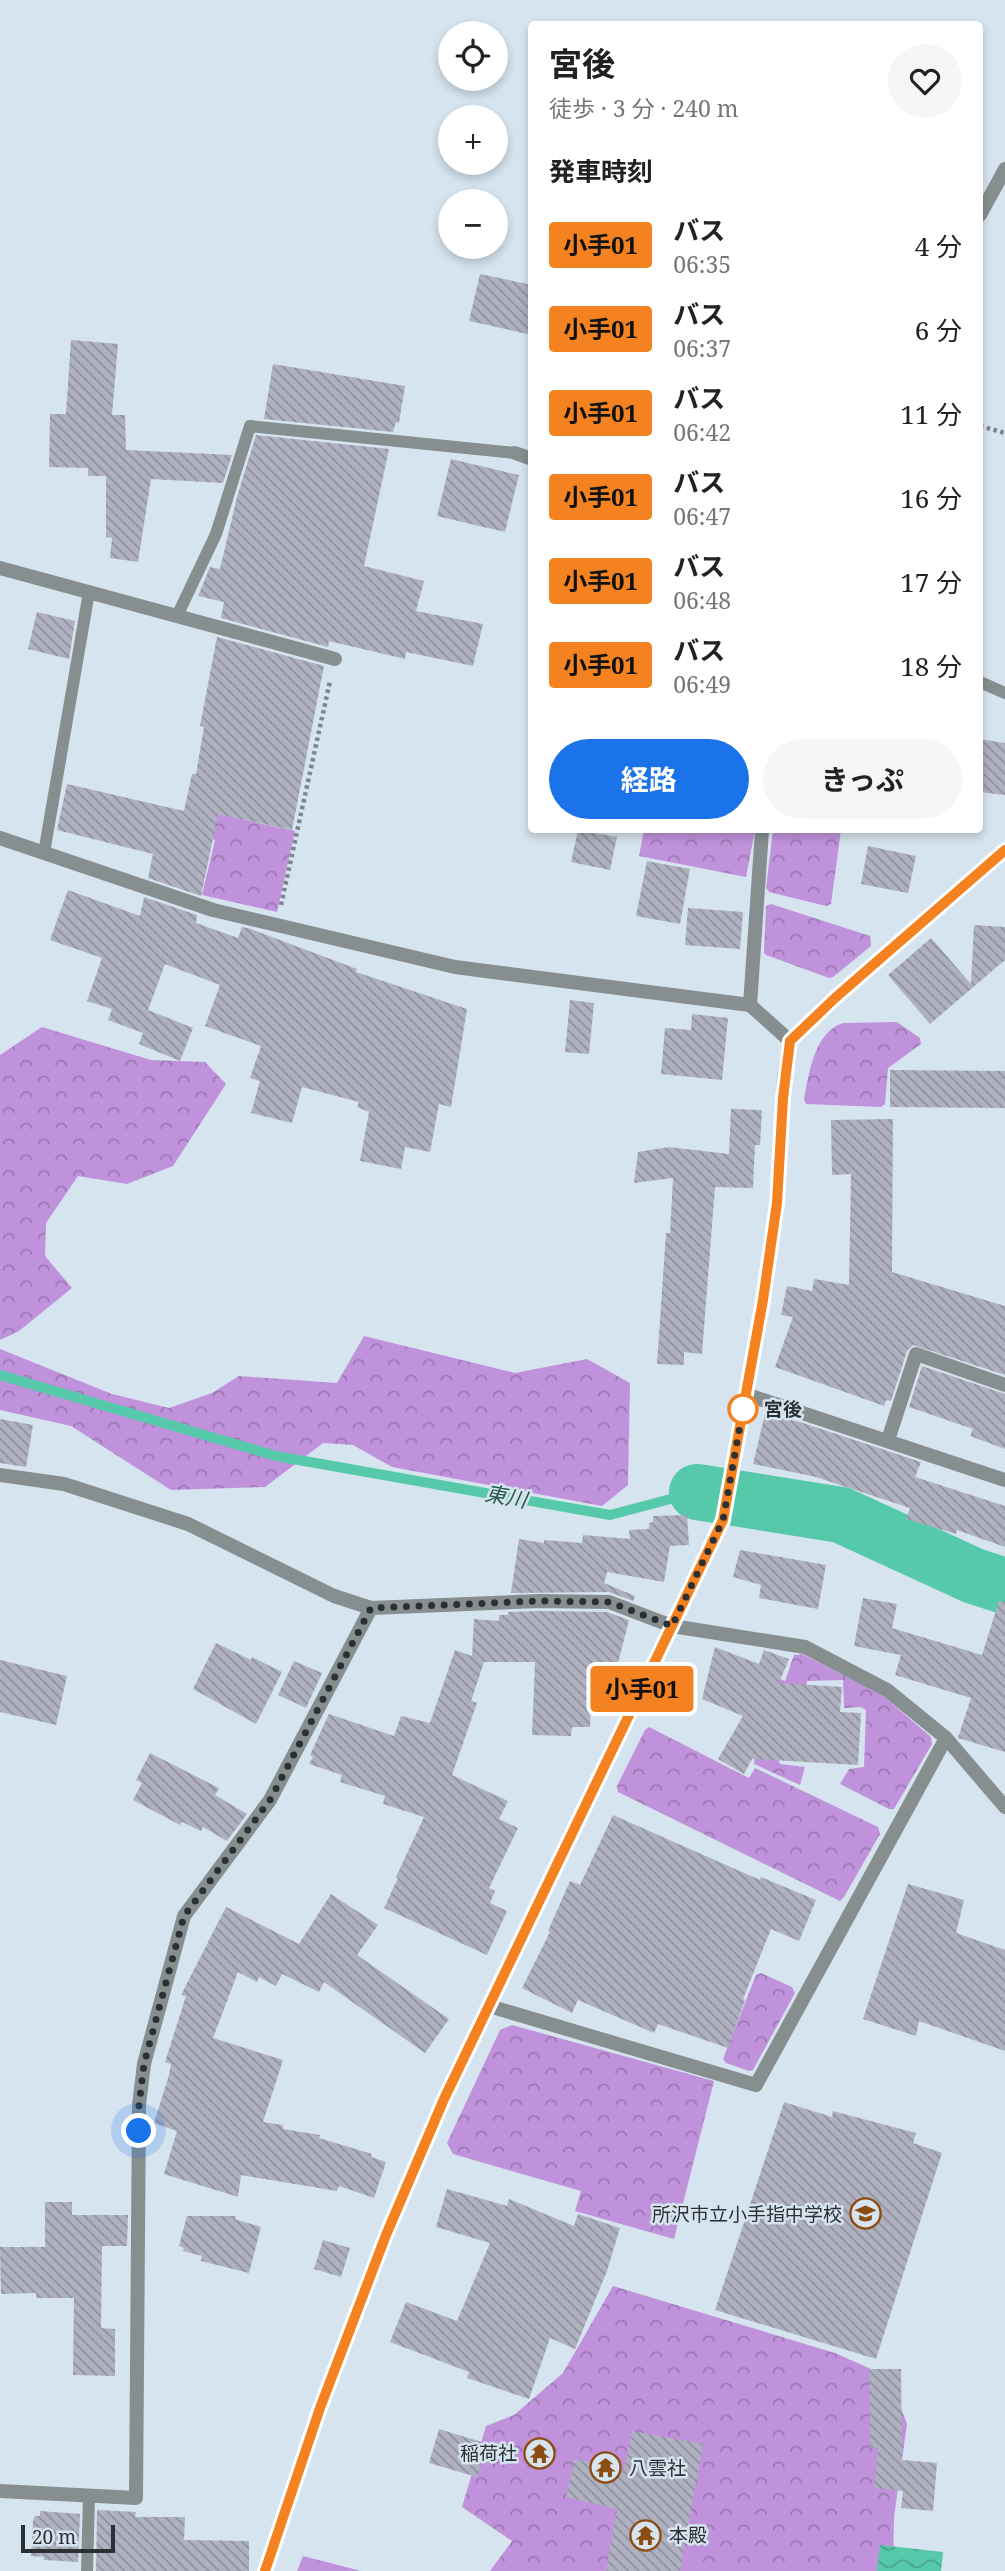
<!DOCTYPE html>
<html lang="ja">
<meta charset="utf-8">
<style>
body{margin:0;font-family:"Noto Serif","Noto Sans JP",serif;background:#f6f6f6;color:#222;height:100vh;display:flex;flex-direction:column;font-size:26px;white-space:nowrap}
*{box-sizing:border-box;margin:0}
p{font-size:23px;color:#767676}
.icon{flex:none;width:38px;height:38px;fill:none;stroke:currentColor;stroke-width:2;stroke-linecap:round;stroke-linejoin:round}
.map{position:relative;flex:1;overflow:hidden}
.panel{position:absolute;left:528px;top:21px;width:455px;height:812px;display:flex;flex-direction:column;background:#fff;border-radius:7px;box-shadow:0 4px 10px #0003}
.panel>*{flex:none}
.badge{padding:0 14px;border-radius:5px;font-size:24px;line-height:46px}
.controls{position:absolute;left:438px;top:21px;display:grid;gap:14px}
.controls a{display:grid;place-items:center;width:70px;height:70px;border-radius:50%;background:#fff;box-shadow:0 4px 10px #0003;font-size:35px}
.scale{position:absolute;left:21px;bottom:18px;width:94px;box-sizing:border-box;padding-left:7px;border:4px solid #2b3034;border-top:0;font-size:19px;line-height:24px;white-space:nowrap;color:#2b3034;-webkit-text-stroke:5px #d6e4ef;paint-order:stroke}
.you{position:absolute;width:35px;height:35px;margin:-18px;border:5px solid #fff;border-radius:50%;background:#1a73e8;box-shadow:0 0 0 10px #1a73e833}
.map>.badge{position:absolute;translate:-50% -50%;box-shadow:0 0 0 4px #fff}
h2{padding:0 21px;font-size:26px;line-height:63px}
.round{display:grid;place-items:center;flex:none;width:74px;height:74px;border-radius:37px;background:#f6f6f6}
.overview{display:flex;align-items:center;justify-content:space-between;height:119px;padding:0 21px}
h1{font-size:33px;font-weight:700;line-height:52px}
.button{display:flex;gap:14px;margin-top:auto;padding:14px 21px}
.button a{flex:1;height:80px;border-radius:42px;background:#1a73e8;color:#fff;font-size:28px;font-weight:700;line-height:80px;text-align:center}
.button a+a{background:#f6f6f6;color:#222}
ul{padding:0;list-style:none}
li{display:flex;align-items:center;gap:21px;height:84px;padding:0 21px}
li div{flex:1}
li b{display:block;font-size:26px}
li em{font-style:normal}
li .badge{min-width:77px;font-weight:700;text-align:center}
.map>svg:first-child{display:block}
</style>
<div class="map">
<svg width="1005" height="2571" viewBox="0 0 1005 2571">
<defs>
<pattern id="forest-crowns" width="20" height="18" patternUnits="userSpaceOnUse" patternTransform="scale(1.75)"><rect width="20" height="18" fill="#c092db"/><path d="M2 6a3 3 0 1 1 6 0M12 15a3 3 0 1 1 6 0" fill="none" stroke="#9c78b2"/></pattern>
<pattern id="water-waves" width="16" height="10" patternUnits="userSpaceOnUse" patternTransform="scale(1.75)"><rect width="16" height="10" fill="#56c9ab"/><path d="M0 5q4-4 8 0t8 0" fill="none" stroke="#47a48c"/></pattern>
<pattern id="building-back-hatch" width="6" height="6" patternUnits="userSpaceOnUse" patternTransform="scale(1.75)"><rect width="6" height="6" fill="#afb1c0"/><path d="M-1 5l2 2M0 0l6 6M5-1l2 2" fill="none" stroke="#8f909d"/></pattern>
</defs>
<rect width="100%" height="100%" fill="#d6e4ef"/>
<path fill="url(#forest-crowns)" d="M187,807L295,831L277,912L202,895L215,840L182,832Z
M644,830H755L746,877L639,856Z
M773,830H841L831,904L826,906L769,892L766,888Z
M771,904L870,936L871,946L833,977L829,978L766,955L764,953L766,906Z
M897,1022L920,1038L921,1044L888,1068L885,1104L881,1107L806,1104L804,1099C809,1074 814,1032 843,1023Z
M42,1027L151,1060L205,1062L226,1084L173,1166L127,1184L78,1176L46,1223L45,1256L72,1288L19,1331L0,1340V1055Z
M364,1336L515,1373L587,1359L630,1383L628,1485L602,1506L392,1467L353,1445L323,1443L265,1487L171,1490L71,1426L0,1410V1349L112,1394L169,1408L212,1393L239,1376L337,1383Z
M802,1654L881,1694L931,1737L932,1744L894,1809H889L840,1784L849,1769L864,1767L866,1710L861,1707L844,1708L843,1680L807,1681L804,1706L778,1759L780,1764L805,1767L800,1785L754,1764L771,1676L785,1681L794,1655Z
M649,1727L749,1778L755,1768L878,1827L880,1834L844,1897L840,1901L618,1792L617,1786L645,1730Z
M761,1973L792,1987L795,1993L753,2070L749,2071L726,2063L723,2059L756,1975Z
M512,2025L714,2081L674,2239L575,2211L581,2191L453,2154L447,2143L500,2030Z
M613,2286L835,2353L889,2377L907,2424L894,2517L893,2571H490L512,2541L462,2507L486,2426L514,2415L563,2373Z
M303,2556L361,2571H297Z"/>
<path fill="url(#water-waves)" d="M880,2545L943,2552L941,2571H877Z"/>
<g fill="none" stroke-linecap="round" stroke-linejoin="round">
<path stroke="#56c9ab" stroke-width="10" d="M0,1375L276,1456L610,1515L697,1492"/>
<path stroke="#56c9ab" stroke-width="56" d="M697,1492L841,1515L974,1576L1005,1586"/>
</g>
<path fill="url(#building-back-hatch)" d="M480,274L532,285V335L469,321Z
M71,340L118,344L112,415H125L126,450L232,455L223,483L151,479L138,562L110,558L112,538L106,537V476H88V468L49,467L50,414H66Z
M273,364L405,386L399,423L396,422L393,432L264,419Z
M256,435L389,449L364,566L424,581L416,611L483,624L473,666L406,652L405,659L329,641L328,647L221,618L224,602L198,596L210,567L220,569L237,497Z
M451,459L519,475L505,532L437,516Z
M37,612L75,621L69,659L28,649Z
M217,637L324,666L292,830L218,814L201,896L148,878L153,854L57,830L67,784L184,811L192,774H196L204,727L200,726Z
M980,739L1005,743V795L980,792Z
M578,830L617,837L610,870L571,862Z
M868,846L916,856L908,893L861,884Z
M647,861L690,869L680,924L636,916Z
M68,890L140,916L144,897L197,915L196,923L238,938L242,927L251,929L357,969L356,972L467,1009L451,1107L439,1104L430,1152L405,1147L401,1169L360,1161L369,1112L357,1107L359,1102L302,1087L292,1123L251,1113L260,1081L250,1078L261,1046L205,1026L220,985L165,964L148,1010L193,1028L180,1061L139,1044L143,1033L108,1020L112,1009L87,1001L102,958L50,940Z
M688,908L743,912L740,949L685,945Z
M974,925L1005,927V960L930,1024L888,975L931,938L971,984Z
M570,1000L594,1003L589,1054L565,1052Z
M692,1014L728,1018L722,1080L661,1074L665,1028L691,1030Z
M890,1070L1005,1071V1108L890,1107Z
M731,1109L762,1110L760,1145H755L753,1188L715,1187L702,1354L684,1352V1365L657,1364L666,1233H670L673,1178L634,1183L638,1152L669,1147L729,1154Z
M893,1119L892,1272L1005,1306V1375L913,1345L907,1351L891,1401L886,1400L884,1406L775,1367L793,1317L781,1315L787,1286L812,1291L814,1279L849,1285L851,1174L832,1175L831,1120Z
M922,1366L1005,1394V1449L970,1436L973,1429L909,1407Z
M765,1414L800,1422L921,1462L915,1477L1005,1506V1547L957,1530L956,1534L906,1519L910,1508L816,1477L753,1464Z
M0,1419L33,1425L26,1467L0,1463Z
M687,1515L689,1545L670,1546L664,1582L607,1572L604,1583L635,1596L633,1601L609,1592L511,1593L519,1539L544,1543V1540L582,1543L583,1535L630,1539L629,1530L649,1529V1523L653,1522V1516Z
M740,1550L826,1565L818,1609L759,1598L761,1585L733,1577Z
M863,1598L897,1604L892,1628L982,1655L999,1601L1005,1602V1752L958,1738L971,1698L895,1675L901,1655L854,1646Z
M539,1611L607,1612L629,1620L618,1663L632,1669L618,1698L591,1684L590,1727H572L571,1736L532,1735L535,1662H484L471,1701L477,1703L452,1775L508,1801L499,1819L518,1828L489,1888L495,1891L490,1903L507,1911L487,1955L384,1908L398,1878L396,1877L424,1817L383,1804L385,1796L340,1782L342,1775L309,1764L313,1757L310,1755L329,1714L394,1736L401,1716L430,1723L455,1650L472,1656L474,1619L499,1621V1615H508V1612Z
M216,1643L251,1660L252,1657L282,1672L256,1724L193,1689Z
M715,1647L759,1664L764,1650L789,1659L779,1683L842,1687L840,1712L861,1713L858,1765L752,1759L744,1774L718,1759L743,1716L702,1699Z
M0,1660L67,1676L56,1725L0,1712Z
M294,1661L322,1673L306,1708L278,1695Z
M150,1753L219,1788L215,1795L247,1814L227,1841L203,1827L201,1831L182,1822L180,1825L133,1800L142,1783L136,1780Z
M613,1815L760,1880L761,1877L816,1900L799,1941L771,1929L743,1999L745,2000L728,2048L658,2024L654,2033L578,2000L572,2013L522,1988L550,1932L548,1931L570,1881L580,1885Z
M908,1884L964,1900L956,1933L1005,1950V2051L919,2021L916,2036L863,2019Z
M331,1894L378,1925L357,1955L449,2019L425,2053L324,1982L319,1992L282,1974L276,1986L259,1977L257,1982L238,1972L213,2038L283,2060L263,2122L283,2125V2129L320,2135L319,2138L372,2154L371,2157L386,2162L374,2198L339,2186L337,2191L241,2175L238,2197L164,2174L177,2131L154,2123L169,2075L171,2064L165,2062L186,1996L181,1995L226,1907L299,1944Z
M784,2102L832,2117L833,2111L916,2133L913,2143L942,2153L876,2359L715,2310Z
M447,2189L507,2206L509,2199L574,2226L578,2214L620,2228L607,2271L575,2349L550,2338L529,2399L467,2378L469,2372L390,2342L406,2302L457,2321L490,2243L436,2227Z
M45,2202H72V2215H128L127,2246H102L101,2328L115,2329V2376L73,2375L74,2298H36V2293L1,2294L0,2247H45Z
M187,2216H236L235,2219L261,2227L249,2273L201,2261L202,2256L183,2251L184,2248L179,2246Z
M323,2240L350,2248L341,2277L314,2269Z
M869,2369H901L902,2460L937,2463L933,2511L901,2508L903,2491L874,2488L878,2448H870Z
M439,2429L488,2444L477,2477L429,2463Z
M632,2431L703,2444L680,2571H606L617,2509L566,2497L575,2459L624,2470Z
M97,2510L136,2512L135,2517H185L184,2540L249,2541V2571H96Z
M40,2511L80,2514L78,2562L44,2560V2557L31,2556L33,2521L35,2516H40Z"/>
<g fill="none" stroke-linecap="round" stroke-linejoin="round">
<path stroke="#7c858c" stroke-width="4.5" stroke-dasharray="3.5 3.5" stroke-linecap="butt" d="M980,426L1005,433
M281,905L330,681"/>
<path stroke="#868e8f" stroke-width="12" d="M177,616L216,534L250,426L515,453
M980,682L1005,693
M44,853L89,592
M87,2571L89,2496"/>
<path stroke="#868e8f" stroke-width="14" d="M980,215L1005,169
M515,453L532,459
M0,568L335,659
M0,838L213,910L455,967L750,1005L790,1041
M750,1005L762,830
M745,1394L1005,1480
M888,1440L916,1354L1005,1385
M0,1475L64,1484L188,1524L334,1596L371,1608L539,1601L609,1602L672,1626L805,1647L887,1690L946,1738L1005,1807
M489,2006L756,2085L946,1738
M0,2491L136,2498L139,2105L144,2064L184,1916L270,1800L371,1608"/>
<path stroke="#868e8f" stroke-width="14" d="M265,2571L320,2408L386,2236L444,2099L723,1520L763,1300L777,1203L784,1078L790,1041L835,998L1005,850"/>
</g>
<g fill="none" stroke-linecap="round" stroke-linejoin="round">
<defs>
<path id="line" d="M265,2571L320,2408L386,2235L444,2099L723,1520L763,1300L777,1203L783,1098L790,1041L835,998L1005,850"/>
</defs>
<use href="#line" stroke="#fff" stroke-width="16"/>
<use href="#line" stroke="#f58220" stroke-width="10"/>
<path stroke="#2b3034" stroke-width="7" stroke-dasharray="0 12.6" d="M139,2131V2105L144,2064L184,1916L270,1800L371,1608L539,1601L609,1602L672,1626L723,1520L743,1409"/>
</g>
<defs>
<symbol id="school-ring" viewBox="-11 -11 22 22"><circle r="9.5" fill="#d6e4ef" stroke="#8b4d13" stroke-width="1.5"/><path d="M0-5L7-2L0 1L-7-2ZM-4 1L0 2.5L4 1V4Q0 6-4 4Z" fill="#8b4d13"/></symbol>
<symbol id="temple-ring" viewBox="-11 -11 22 22"><circle r="9.5" fill="#d6e4ef" stroke="#8b4d13" stroke-width="1.5"/><path d="M0-6L5-2H3V0L6.5 2.5H4V6H1.5V3h-3V6H-4V2.5H-6.5L-3 0V-2H-5Z" fill="#8b4d13"/></symbol>
</defs>
<g fill-rule="evenodd">
<use href="#school-ring" x="848" y="2196" width="35" height="35"/>
<use href="#temple-ring" x="522" y="2436" width="35" height="35"/>
<use href="#temple-ring" x="588" y="2450" width="35" height="35"/>
<use href="#temple-ring" x="628" y="2518" width="35" height="35"/>
</g>
<circle fill="#fff" stroke="#f58220" stroke-width="3.5" cx="743" cy="1409" r="14"/>
<g text-anchor="middle" stroke-width="5" stroke-linejoin="round" paint-order="stroke">
<g font-size="19" font-weight="bold" fill="#2b3034" stroke="#d6e4ef" text-anchor="start">
<text x="764" y="1416">宮後</text>
</g>
<g font-size="19" fill="#2b3034" stroke="#d6e4ef" text-anchor="end">
<text x="842" y="2221">所沢市立小手指中学校</text>
<text x="517" y="2460">稲荷社</text>
<text x="629" y="2475" text-anchor="start">八雲社</text>
<text x="669" y="2542" text-anchor="start">本殿</text>
</g>
<g font-size="21" font-style="italic" fill="#265749" stroke="#d6e4ef">
<text transform="translate(506 1497) rotate(10)" y="7">東川</text>
</g>
</g>
</svg>
<div class="controls">
<a><svg class="icon" aria-label="locate" viewBox="0 0 24 24"><circle cx="12" cy="12" r="6"/><path d="M12 2v4M12 18v4M2 12h4M18 12h4"/></svg></a>
<a>+</a>
<a>−</a>
</div>
<div class="scale">20 m</div>
<div class="you" style="left:139px;top:2131px"></div>
<b class="badge" style="left:642px;top:1689px;background:#f58220;color:#111">小手01</b>
<section class="panel">
<div class="overview"><div><h1>宮後</h1><p>徒歩 · 3 分 · 240 m</p></div><a class="round"><svg class="icon" aria-label="heart" viewBox="0 0 24 24"><path d="M12 20l-8-8c-3-5 5-10 8-4 3-6 11-1 8 4z"/></svg></a></div>
<h2>発車時刻</h2>
<ul>
<li><span class="badge" style="background:#f58220;color:#111">小手01</span><div><b>バス</b><p>06:35</p></div><em>4 分</em></li>
<li><span class="badge" style="background:#f58220;color:#111">小手01</span><div><b>バス</b><p>06:37</p></div><em>6 分</em></li>
<li><span class="badge" style="background:#f58220;color:#111">小手01</span><div><b>バス</b><p>06:42</p></div><em>11 分</em></li>
<li><span class="badge" style="background:#f58220;color:#111">小手01</span><div><b>バス</b><p>06:47</p></div><em>16 分</em></li>
<li><span class="badge" style="background:#f58220;color:#111">小手01</span><div><b>バス</b><p>06:48</p></div><em>17 分</em></li>
<li><span class="badge" style="background:#f58220;color:#111">小手01</span><div><b>バス</b><p>06:49</p></div><em>18 分</em></li>
</ul>
<div class="button"><a>経路</a><a>きっぷ</a></div>
</section>
</div>
